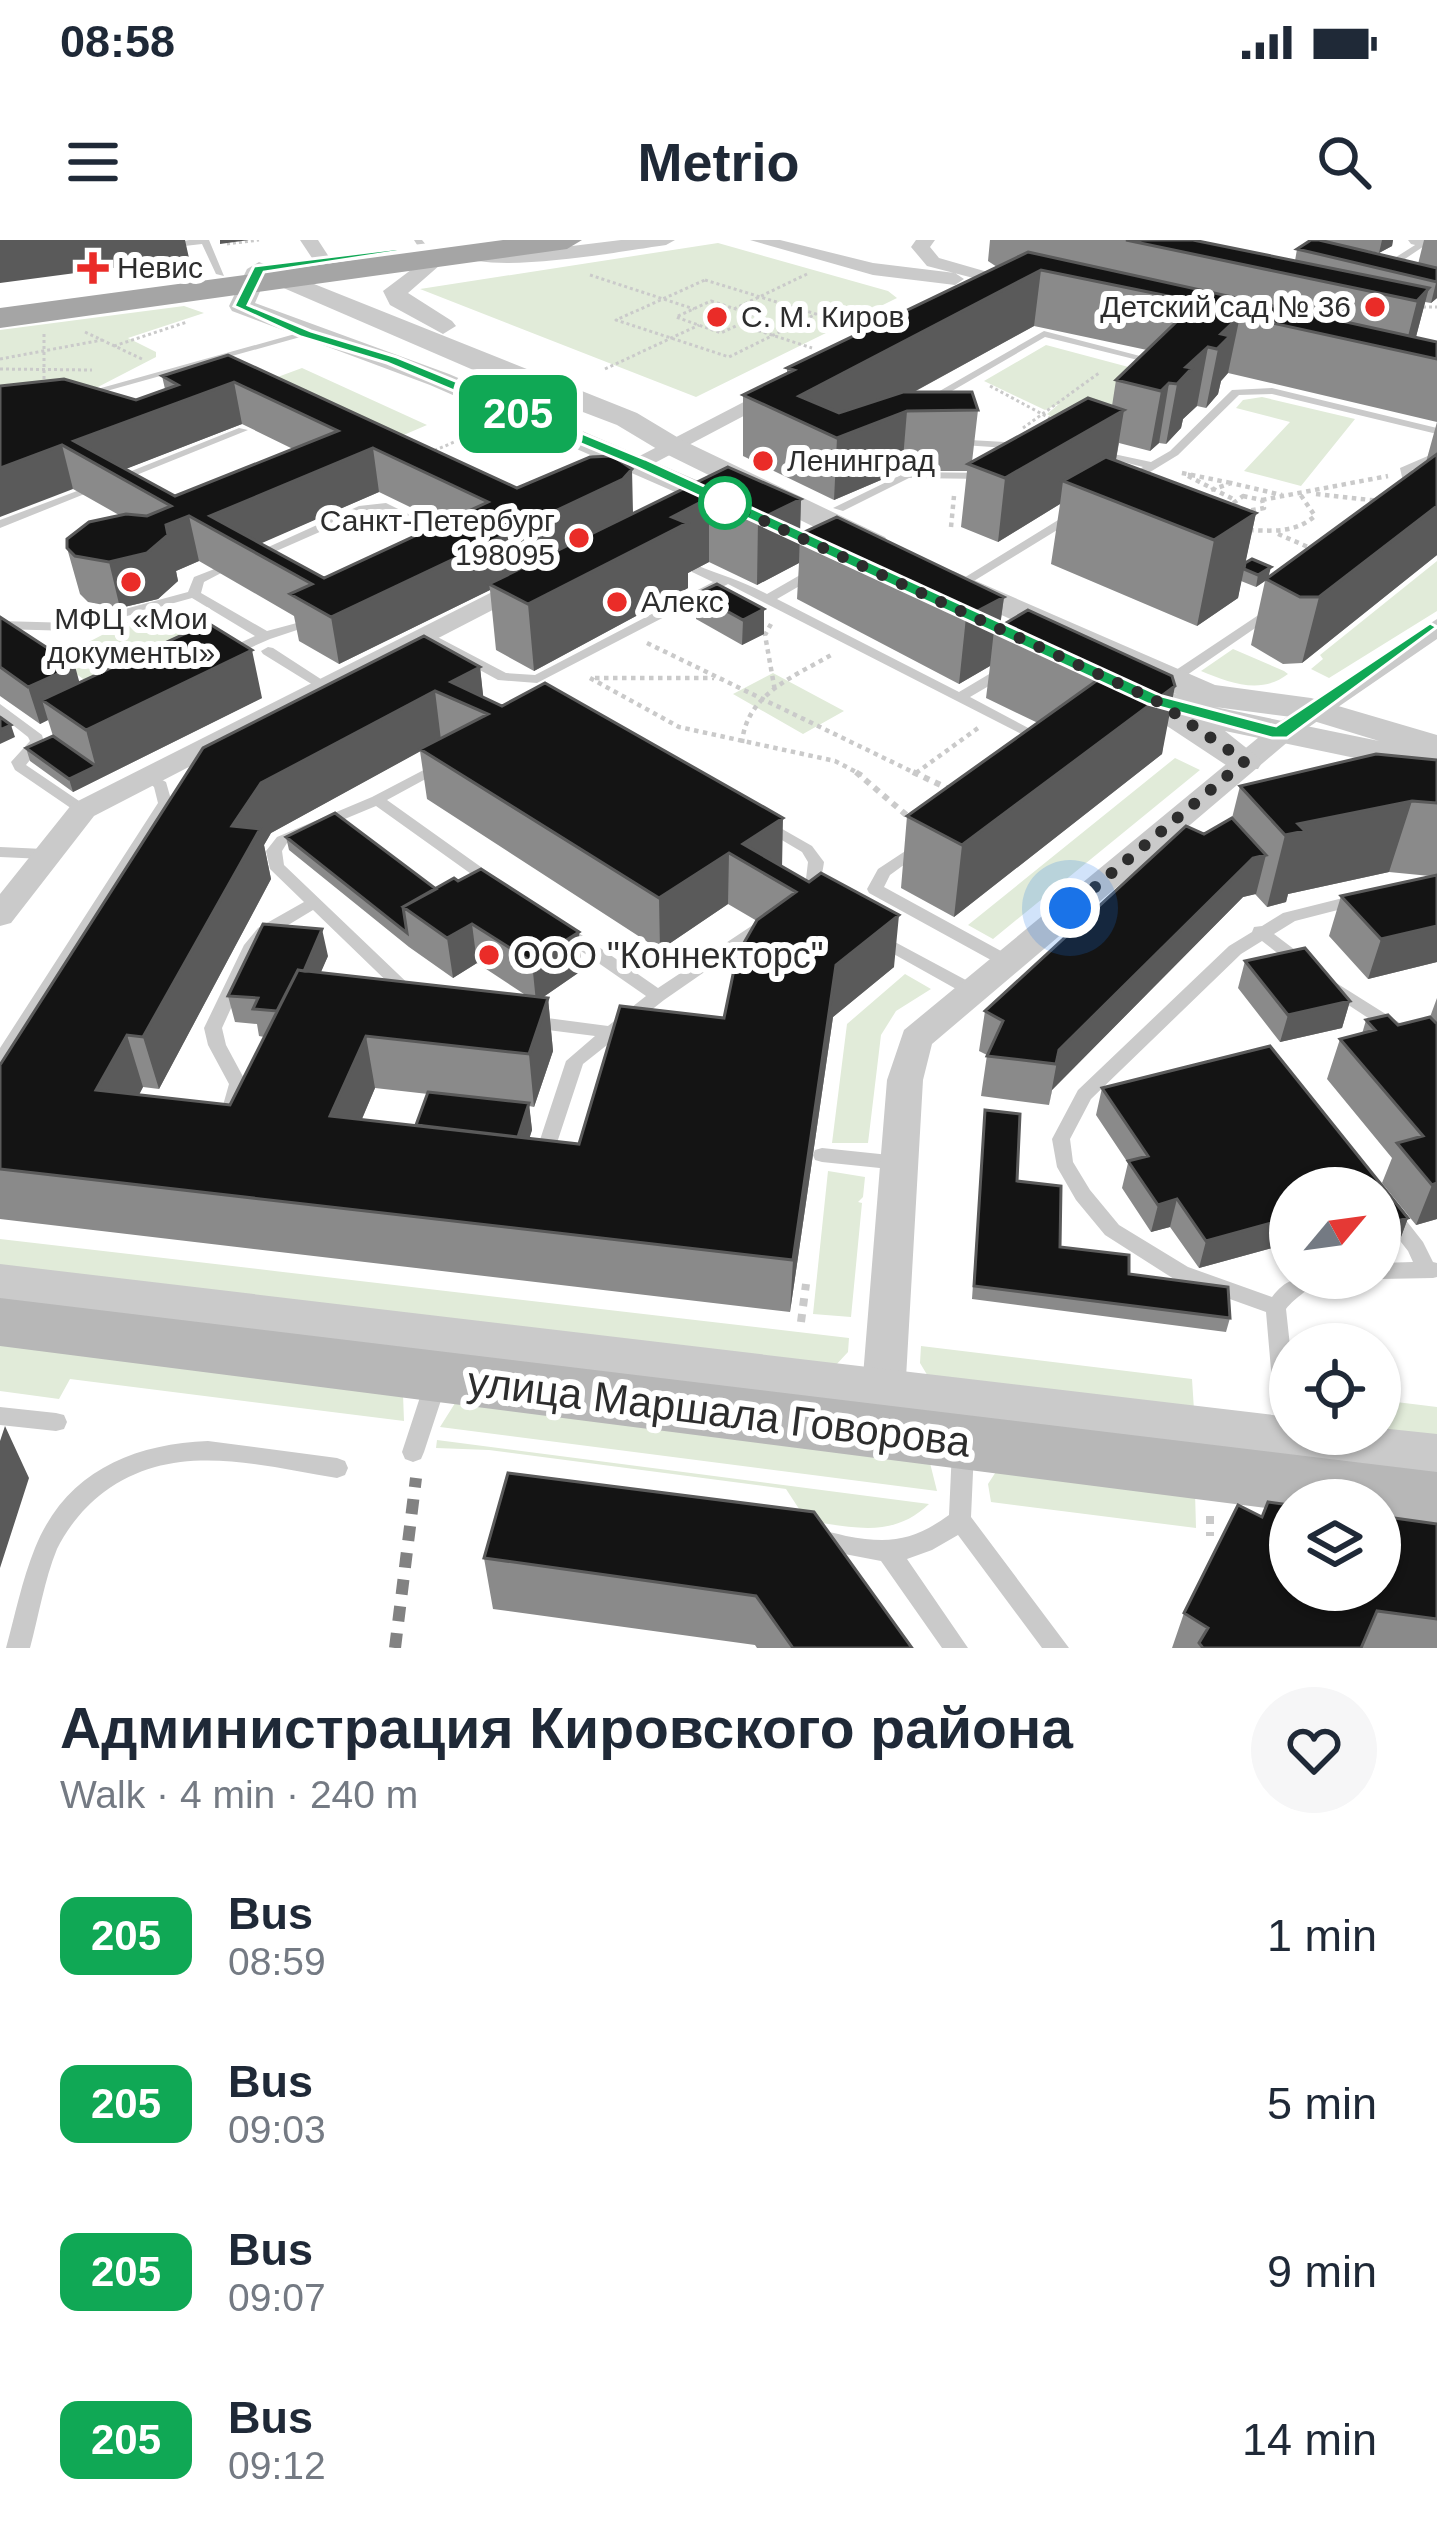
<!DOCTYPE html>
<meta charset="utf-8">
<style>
body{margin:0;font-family:Helvetica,sans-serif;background:#f6f6f7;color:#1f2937;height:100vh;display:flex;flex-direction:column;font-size:45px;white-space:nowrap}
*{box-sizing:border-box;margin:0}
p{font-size:39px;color:#747a83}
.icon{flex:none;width:66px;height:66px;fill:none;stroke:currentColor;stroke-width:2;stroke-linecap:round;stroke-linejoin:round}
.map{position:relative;height:1408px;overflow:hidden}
.panel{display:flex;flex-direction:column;background:#fff;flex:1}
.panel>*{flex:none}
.badge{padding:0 24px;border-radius:18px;font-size:42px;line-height:78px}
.needle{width:78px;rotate:61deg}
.buttons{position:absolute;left:1269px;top:927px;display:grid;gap:24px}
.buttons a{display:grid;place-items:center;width:132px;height:132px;border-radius:50%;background:#fff;box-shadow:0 3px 9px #0004;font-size:60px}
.you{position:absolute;width:60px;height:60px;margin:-30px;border:9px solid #fff;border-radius:50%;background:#1a73e8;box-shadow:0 0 0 18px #1a73e833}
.map>.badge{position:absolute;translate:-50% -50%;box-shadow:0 0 0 6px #fff}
.round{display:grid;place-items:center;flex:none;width:126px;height:126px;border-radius:63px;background:#f6f6f7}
.head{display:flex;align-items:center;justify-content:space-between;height:204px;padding:0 60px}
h1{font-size:57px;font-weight:600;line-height:90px}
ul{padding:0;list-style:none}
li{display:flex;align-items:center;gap:36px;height:168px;padding:0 60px}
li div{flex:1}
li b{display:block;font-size:45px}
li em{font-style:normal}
li .badge{min-width:132px;font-weight:700;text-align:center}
.status{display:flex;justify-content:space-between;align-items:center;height:84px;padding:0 60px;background:#fff;direction:ltr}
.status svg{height:33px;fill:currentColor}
header{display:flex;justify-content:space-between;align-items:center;height:156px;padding:0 60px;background:#fff;font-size:54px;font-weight:600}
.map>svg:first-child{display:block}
</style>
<div class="status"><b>08:58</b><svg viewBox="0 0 49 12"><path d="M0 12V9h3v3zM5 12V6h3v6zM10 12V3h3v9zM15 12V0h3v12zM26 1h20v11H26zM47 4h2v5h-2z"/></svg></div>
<header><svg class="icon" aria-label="menu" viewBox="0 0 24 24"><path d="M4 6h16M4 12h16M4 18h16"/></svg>Metrio<svg class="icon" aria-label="search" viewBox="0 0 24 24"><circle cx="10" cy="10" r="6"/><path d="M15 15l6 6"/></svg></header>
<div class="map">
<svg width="1437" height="1408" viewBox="0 0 1437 1408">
<rect width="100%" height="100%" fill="#fff"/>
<path fill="#e1ebd9" d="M718,3L888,51L897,58L696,157L420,49Z
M184,66L204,73L128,98L156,112V117L96,148L0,168V90Z
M1046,105L1151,133L1083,197L1047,174L1059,164L1045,170L984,141Z
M302,128L427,185L385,203L253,146Z
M1262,157L1355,179L1301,246L1244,231L1290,182L1236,168L1243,160Z
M1437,321V371L1329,438L1311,429L1323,419L1320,415Z
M147,379L217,412L105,455L56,419L127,382Z
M1233,409L1284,431L1288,434C1261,455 1230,443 1201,431Z
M773,433L844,471L803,494L733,454Z
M1175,518L1200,530L993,699L968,685Z
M905,734L931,749L896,771L881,795L868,903H832L847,784Z
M828,931L865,937L863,957L858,962L862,963L851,1077L813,1074Z
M0,999L849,1098L848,1112L835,1126L0,1026Z
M0,1103L403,1154L404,1181L70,1139L59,1159L0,1151Z
M921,1106L1192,1139L1194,1170L929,1138L920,1123Z
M457,1160L929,1219L937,1251L440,1187Z
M1380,1160L1437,1167V1199L1380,1192Z
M437,1200L929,1264C892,1299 854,1287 807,1281L786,1249L489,1210L436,1208Z
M999,1227L1195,1252L1196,1288L991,1262L988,1244Z"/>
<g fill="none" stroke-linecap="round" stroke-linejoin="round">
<path stroke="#cacaca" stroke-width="3" stroke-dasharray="3 3" stroke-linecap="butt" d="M227,4L259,0
M590,35L694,69
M705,40L816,74L729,117L616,80Z
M711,61L757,76L721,93L676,77Z
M1423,67H1437
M734,69L807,34
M741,85L812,108
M85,92L144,120
M44,94V147
M114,106L187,82
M0,119L102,100
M0,129L92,130
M605,129L699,85
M990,146L1057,182
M1023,188L1099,133
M429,213L477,192
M1182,233L1193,235"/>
<path stroke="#cacaca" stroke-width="4.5" stroke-dasharray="4.5 4.5" stroke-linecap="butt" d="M1182,233L1231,243
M1188,236L1233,259
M1211,250L1231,243L1282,255
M1316,254L1380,261
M1243,256L1262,260L1264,268L1247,271L1232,264Z
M1262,260L1388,236
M951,287L954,256
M1249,290C1274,291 1295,293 1315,276L1300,254
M1278,294L1315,310
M771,384L765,395L775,451
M647,403L919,535
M590,438L679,487L835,521L862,535
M595,438H714
M742,503C746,454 795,436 833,414
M916,533L978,488"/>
<path stroke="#cacaca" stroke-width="6" stroke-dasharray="6 6" stroke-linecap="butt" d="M856,532L911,579
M913,532L949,549"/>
<path stroke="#cacaca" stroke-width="8" stroke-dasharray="8 8" stroke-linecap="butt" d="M801,1082L806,1044
M1210,1276V1296"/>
<path fill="#cacaca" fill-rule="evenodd" d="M189,0H209L224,36L216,34L202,4L167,8L163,5Z
M414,0H422L427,6L419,8Z
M1423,0H1433L1399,23H1393V19Z
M1044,91L1163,122L1158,125L1045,97L933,162L924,160Z
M302,92L311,94L85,157L76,155Z
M1272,148L1437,188V194L1272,154L1239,155L1178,215L1132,243L1122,241L1143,227L1089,213L1095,210L1151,222L1170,211L1232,150Z
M239,188L248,190L119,242L109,240Z
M952,199L1022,203L1028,206L1022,209L948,204V200Z
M1437,212V218L1412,230L1417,258L1407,260L1400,228Z
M907,232L987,233L993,236L987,239L909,238L843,271L833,268Z
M77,251L87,253L0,288V280Z
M386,263L455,297L453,300H445L384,271L365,272L256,320L252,321L246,317L359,266Z
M1076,269L1082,273L1080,276L964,347L960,348L954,344Z
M696,325C721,335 742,341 767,354L814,327H822V333L777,359L959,452L1001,427H1011V433L970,457L1051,500L1044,504L1039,503L728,344L537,443L498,440L416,395L418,392H428L506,433L535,435L713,342L692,332V326Z
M217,328L223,332L204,342L201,353L267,391L308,380L315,384L270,399L225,419L218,415L220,412L255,396L192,358L73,391L0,389V381L73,383L188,352L194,337Z
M1272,366L1277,367V373L1174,444H1164V438Z
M268,407L273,408L330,445L323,449L318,448L263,414L261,411Z
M0,464L42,495L44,502L26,525L88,567L91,570L88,573H78L15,530L11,522L30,501L28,497L0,475Z
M439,522L444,523L446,526L444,529L387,560L502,642L500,646H488L376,566L287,603L282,611L284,625L419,754L410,760L404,758L313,670L270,696L257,711L222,788L226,805L247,844L235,881H223L220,876L229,844L208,805L204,788L244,705L258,688L304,662L270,629L266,611L277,597L372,557Z
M147,532L166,542L172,563L6,826L0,828V808L158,563L154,547L140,536Z
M763,578L812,606L824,622C822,638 817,656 801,662L793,657L806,639L808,622L802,612L758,586L755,583Z
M922,600L927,602L930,605L927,608L890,635L884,647L1012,717L1014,721L1012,725H1000L869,653L867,649L878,629Z
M0,607L44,609L52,614L44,619L0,617Z
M1359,654L1365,655L1367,659L1365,663L1295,681L1274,694L1311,722L1313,726L1311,730H1299L1262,701L1241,714L1091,859L1070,899L1073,922L1090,950L1119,985L1188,1027L1272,1057C1286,1039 1295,1038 1318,1038C1313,1048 1295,1057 1286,1069L1290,1106V1194H1298L1296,1206L1288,1208L1280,1206L1277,1199L1266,1072L1174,1039L1105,995L1076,960L1057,927L1052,899L1078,850L1229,706L1252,692L1254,687L1262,686L1283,673Z
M762,679L768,680L770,684L768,688L664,760L583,824L551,921L549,926L542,928L535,926L533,921L566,821L595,796L532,788L523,782L526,778L532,776L608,786L646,756L558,695L556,691L558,687H570L658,748Z
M880,694L977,746L979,750L971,756L965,754L874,703L872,699L874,695Z
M1330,739L1400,783L1403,787L1400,791H1388L1324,749L1322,745L1324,741Z
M822,908L899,916L906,918L908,923L906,928L899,930L822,922L815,920L813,915L815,910Z
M1380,954L1387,956L1423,1002L1433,1022L1437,1023V1037L1433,1038L1380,1039L1377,1038H1380V1023L1413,1022L1408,1011L1380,975Z
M435,1136L443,1139L446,1145L424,1212L421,1219L413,1222L405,1219L402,1212L424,1145L427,1139Z
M0,1167L56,1173L64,1175L67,1182L64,1189L56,1191L0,1185Z
M963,1200L971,1203L974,1210L971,1277L1069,1408H1042L958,1295L932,1310L907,1319L968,1408H942L881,1321L808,1307L805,1300L808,1293C821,1289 833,1293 846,1296C890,1304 913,1301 949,1275L952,1210L955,1203Z
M208,1201L337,1218L345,1221L348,1228L345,1235L337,1238C257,1225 174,1200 104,1252C85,1266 67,1288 57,1309C44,1341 39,1375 30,1408H6C15,1375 22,1340 35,1308C65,1233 131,1204 208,1201Z"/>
<path fill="#cacaca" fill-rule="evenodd" d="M300,0H318L331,20L328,24H316Z
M621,0H675L666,5C622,11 490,36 457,14L466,9L515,13Z
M750,0H780L873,23L955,33L964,39L955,45L873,35Z
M916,0H935L930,7L939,18L1033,45L1024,51L927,26L911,7Z
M1408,0H1437V10L1411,4Z
M784,141L795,147L791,151L647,227H631L628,222Z
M528,334L541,342L537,347L94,576L11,683L0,686V654L72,564Z
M1437,379V399L1290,500L932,804L923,840L904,1173L897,1186L882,1191L867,1186L860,1173L887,840L904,790L1270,488Z"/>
<path fill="#cacaca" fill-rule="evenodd" d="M436,11L448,18L408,53L452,81L456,86L443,94L390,65L383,51Z
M259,22L637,173L682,200L885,297L890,304L885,311H863L662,212L617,185L478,132L265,40L255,63L449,134L752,264L756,270L752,276H730L430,145L232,71L229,66L247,29Z
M953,331L1215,445L1311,458L1437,495V535L1225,491L1263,521L1258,529H1232L1167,486L1165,474L1107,451L1102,444L1107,437H1131L1178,455L942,348L937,341L942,334ZM1215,467L1307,479L1379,501Z
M0,1024L1290,1177V1194H1380V1188L1437,1194V1244L0,1066Z"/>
<path fill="#b7b7b7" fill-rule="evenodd" d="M0,1058L1437,1232V1290L1380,1283V1260H1290V1271L0,1106Z"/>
<path fill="#a5a5a5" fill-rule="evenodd" d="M503,0H582L567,9L0,88V68Z"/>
<path stroke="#828282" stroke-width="12" stroke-dasharray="15 12" stroke-linecap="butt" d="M395,1408L416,1238"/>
</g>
<path fill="#8a8a8a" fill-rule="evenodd" d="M990,0H1193L1295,21L1297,9L1311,0H1393L1392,6L1379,13L1326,2L1418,24L1424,0H1437V58L1431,63L1425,62L1416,97L1437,102V182L1228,133L1221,141L1218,154L1206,168L1197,166L1183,179L1181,188L1166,204L1159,203L1150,211L1119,203L1116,220L1256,273L1245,323L1269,337L1426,222L1437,182V315L1302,423L1283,424L1251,405L1265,341L1256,347L1241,341L1238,358L1197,386L1051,324L1060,264L998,302L961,287L967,231H902L834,260L743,216V155L787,134V128L997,27L988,21ZM1034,86L1147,110L1116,140L1112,166L972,222L978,170L914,152Z
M228,115L517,248L633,274L728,227L801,259L800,294L1004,357L1000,387L1172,436L1162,514L954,677L901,648L907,576L1038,483L986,458L990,426L959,444L797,359L799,323L757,345L709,322L688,333V348L534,431L496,410L490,350L339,424L299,401L294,376L199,321L176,331L178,341L158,359L120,368L88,362L80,354L67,308L119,275L73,249L0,146L136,160L165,149L162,136ZM242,184L293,209L175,256L125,229ZM379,252L443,283L324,338L260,303Z
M696,354L764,369V394L742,405L696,379Z
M0,377L79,443L262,458L73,552L30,521L26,508L53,496L48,480L40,484L0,456Z
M480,427L483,457L782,626L894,727L833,777L790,1072L0,979V825L203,508ZM420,511L427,559L660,710L728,664L757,681L724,778L579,904L529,898L532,890L529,866L534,867L553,811L548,758H542L581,731L579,692L436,649L286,597L289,610L409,707L453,738L477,723L527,756L320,733L328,716L228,756L235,782L257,784L259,796L264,797L230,865L139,855L143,847L159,849L271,639L264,605L271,593ZM375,848L428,854L416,885L362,879Z
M1437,520V722L1368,739L1329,696L1341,656L1430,636L1389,632L1288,654L1286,662L1267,667L1255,654L1243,657L1052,850L1049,865L981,856L987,815L979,811L985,771L1204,594L1232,578L1240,546Z
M1245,721L1350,761L1342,788L1280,802L1238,748Z
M1437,758V783L1434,781L1437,784V979L1416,985L1382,943L1392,918L1327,839L1340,799L1362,794L1366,780L1398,785L1430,777Z
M1270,806L1408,978L1398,1005L1380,1010V948H1290V1003L1199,1028L1170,987L1151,992L1122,948L1128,923L1096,875L1102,848Z
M985,870L1017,941L1060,1007L1230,1078L1226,1092L972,1059Z
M508,1233L912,1408H757L755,1405L493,1369L484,1318Z
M1262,1277L1437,1284V1408H1172L1184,1373Z"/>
<path fill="#5a5a5a" d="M0,0H185L189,18L0,43Z
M220,0H249L220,4Z
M1382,0H1393L1392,6L1379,13Z
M1041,30L1034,86L833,196L799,156Z
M1437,42V58L1431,63L1436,43Z
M1429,48L1414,104L1404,112L1417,61Z
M1240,76L1228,133L1221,141L1218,154L1206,168L1221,94Z
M1208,107L1197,166L1183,179L1181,188L1166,204L1177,144L1186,127Z
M234,142L242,184L113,234L74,201Z
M1169,143L1159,203L1150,211L1161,151Z
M1124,170L1114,231L1063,241L1060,264L998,302L1005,238Z
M907,171L902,231L834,260L837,198Z
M62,205L73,249L0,277V228Z
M373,208L379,252L248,309L210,276Z
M632,229L633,273L489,344L490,350L339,424L331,377Z
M709,258V322L688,333V348L534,431L528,364L672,277Z
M801,259L799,323L757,345L758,280Z
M1437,266V315L1302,423L1319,357Z
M1256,273L1238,358L1197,386L1214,300Z
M189,276L199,321L176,331L178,341L158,359L120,368L109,322L166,285Z
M1271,327L1268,339L1256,347L1258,335Z
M1004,357L999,392L994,390L990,426L959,444L966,377Z
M764,369V394L742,405L743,380Z
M252,410L262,458L99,539L86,490Z
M75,426L85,463L42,460L48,480L40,484L28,447Z
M480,427L485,472L451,442Z
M1175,446L1162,514L954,677L962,605Z
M435,451L441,500L271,593L264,605L271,639L159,849L143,797L232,586L261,543Z
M11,485L15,497L0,504V490Z
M96,526L99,539L73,552L69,539Z
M1412,561L1389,632L1288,654L1286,662L1267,667L1285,595L1298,584Z
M783,578L782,628L743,604Z
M729,613L728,664L660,710L659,658Z
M1266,615L1256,654L1243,657L1052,850L1049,865L1059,810L1253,618Z
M899,675L894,727L833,777L790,1072L793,1020L836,725Z
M472,684L477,723L453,738L447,698Z
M1437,686V722L1368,739L1381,699Z
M322,689L328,716L292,799L286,772Z
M579,692L581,731L536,762L532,722Z
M548,758L553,811L534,867L529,814Z
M1350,761L1342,788L1280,802L1288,775Z
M127,795L143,847L113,903L96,850Z
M366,796L375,848L341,928L330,876Z
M529,863L532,890L521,926L518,899Z
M1437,943V979L1416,985L1432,945Z
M1177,959L1170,987L1151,992L1158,965Z
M1290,978V1003L1199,1028L1206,1001Z
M1408,978L1398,1005L1380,1010V986Z
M5,1186L29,1238L0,1328V1201Z"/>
<path fill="#141414" stroke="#5a5a5a" stroke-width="3" fill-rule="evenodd" d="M1126,0H1193L1429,48L1417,61Z
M1311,0H1319L1437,28V42L1297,9Z
M1028,12L1437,102V119L1240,76L1221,94L1230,96L1217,109L1208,107L1186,127L1192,128L1177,144L1169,143L1161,151L1116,140L1197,62L1041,30L799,156L839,173L903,152H972L978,170L907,171L837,198L743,155L794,130L787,128Z
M228,115L517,248L590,217L613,216L632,229L623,239L331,377L290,354L312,344L189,276L166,285L168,295L147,313L109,322L75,316L67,308V299L89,282L126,274L147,276L171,266L62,205L0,228V146L64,139L136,160L178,145L162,136ZM234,142L338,191L175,256L74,201ZM373,208L488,262L324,338L210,276Z
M1088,158L1124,170L1005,238L968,224Z
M1437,214V266L1319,357H1300L1266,339Z
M1106,217L1256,273L1214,300L1063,241Z
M728,227L801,259L758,280L709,258L672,277L687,283L528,364L489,344Z
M837,277L1004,357L966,377L800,294Z
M1252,319L1271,327L1258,335L1244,329L1245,323Z
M717,344L764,369L743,380L696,354Z
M1028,370L1172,436L1175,446L962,605L907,576L1099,439L994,390Z
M0,377L75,426L28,447L0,427Z
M208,383L252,410L86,490L42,460Z
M424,396L480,427L451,442L502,466L545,443L783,578L743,604L809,642L821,633L899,675L836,725L793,1020L0,929V825L203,508ZM435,451L488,474L420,509L659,658L729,613L796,652L757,680L737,715L724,778L620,766L579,904L330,876L366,796L529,814L548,758L298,730L230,865L96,850L127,795L143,797L260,589L232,586L261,543Z
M0,477L11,485L0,490Z
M53,496L96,526L69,539L26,508Z
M1376,514L1437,520V563L1412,561L1298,584L1305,591L1285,595L1240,546Z
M335,573L436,649L403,667L407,693L286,597Z
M1232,578L1266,615L1253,618L1059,810L1056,824L987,816L1003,781L985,771L1186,586L1204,594Z
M481,629L579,692L532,722L472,684L447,698L403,667L454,638L458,641Z
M1437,635V686L1381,699L1341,656Z
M263,684L322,689L304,731L298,730L277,771L253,769L258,758L228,756Z
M1305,708L1350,761L1288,775L1245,721Z
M1388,775L1398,785L1430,777L1437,784V943L1432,945L1397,903L1423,896L1340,799L1375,790L1366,780Z
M1270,806L1408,978L1380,986V948H1290V978L1206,1001L1177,959L1158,965L1128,921L1148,916L1102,848Z
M428,852L529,863L518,897L416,885Z
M985,870L1020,874L1017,941L1061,946L1060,1007L1129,1015V1034L1228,1047L1230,1078L974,1046Z
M508,1233L814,1272L912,1408H793L756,1356L484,1318Z
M1268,1262L1290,1265V1350H1380V1276L1437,1284V1379L1377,1371L1361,1408H1203L1199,1403L1208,1388L1184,1373L1238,1265L1262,1277Z"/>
<path fill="#10a855" stroke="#fff" stroke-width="3" d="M472,0L264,32L248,65L311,91L397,117L645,219L1162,456L1276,486L1430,383L1437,387L1287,498H1272L1148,464L634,226L387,123L301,97L234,66L254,26L466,0Z"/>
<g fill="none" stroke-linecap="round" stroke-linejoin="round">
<path stroke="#2d2d2d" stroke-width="12" stroke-dasharray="0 21.6" d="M725,263L1155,460L1245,521L1070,668"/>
</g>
<g fill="#ea2c28" stroke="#fff" stroke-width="4.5">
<path d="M87 10h12v12h12v12h-12v12h-12v-12h-12v-12h12z"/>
<circle cx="1375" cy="67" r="12"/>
<circle cx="717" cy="77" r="12"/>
<circle cx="763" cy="221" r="12"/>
<circle cx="579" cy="298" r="12"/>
<circle cx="131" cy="342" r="12"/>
<circle cx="617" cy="362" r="12"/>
<circle cx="489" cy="715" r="12"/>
</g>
<circle fill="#fff" stroke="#10a855" stroke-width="6" cx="725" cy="263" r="24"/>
<g text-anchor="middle" stroke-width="12" stroke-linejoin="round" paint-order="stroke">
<g font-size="30" fill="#2d2d2d" stroke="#fff" text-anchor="start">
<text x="117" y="38">Невис</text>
<text x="1351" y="77" text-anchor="end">Детский сад № 36</text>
<text x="741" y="87">С. М. Киров</text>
<text x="787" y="231">Ленинград</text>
<text x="555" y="291" text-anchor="end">Санкт-Петербург<tspan x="555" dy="34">198095</tspan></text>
<text x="641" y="372">Алекс</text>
<text x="131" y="389" text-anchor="middle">МФЦ «Мои<tspan x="131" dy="34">документы»</tspan></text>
</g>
<g font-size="36" fill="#2d2d2d" stroke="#fff" text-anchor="start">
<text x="513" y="728">ООО "Коннекторс"</text>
</g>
<g font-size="42" fill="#2d2d2d" stroke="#fff">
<text transform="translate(719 1171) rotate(7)" y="15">улица Маршала Говорова</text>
</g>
</g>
</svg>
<div class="buttons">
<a><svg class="needle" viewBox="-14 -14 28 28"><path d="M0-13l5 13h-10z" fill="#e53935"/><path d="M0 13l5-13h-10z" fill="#747a83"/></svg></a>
<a><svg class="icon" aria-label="locate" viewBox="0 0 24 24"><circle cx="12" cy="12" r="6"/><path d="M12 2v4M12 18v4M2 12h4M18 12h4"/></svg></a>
<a><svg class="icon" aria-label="layers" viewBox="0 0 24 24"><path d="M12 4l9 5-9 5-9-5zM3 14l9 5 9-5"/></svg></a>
</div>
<div class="you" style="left:1070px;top:668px"></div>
<b class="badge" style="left:518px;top:174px;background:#10a855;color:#fff">205</b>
</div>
<section class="panel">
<div class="head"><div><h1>Администрация Кировского района</h1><p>Walk · 4 min · 240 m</p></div><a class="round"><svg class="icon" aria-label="heart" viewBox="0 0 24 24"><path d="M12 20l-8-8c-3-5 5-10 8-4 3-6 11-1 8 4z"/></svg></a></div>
<ul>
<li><span class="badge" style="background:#10a855;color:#fff">205</span><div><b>Bus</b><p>08:59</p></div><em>1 min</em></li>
<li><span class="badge" style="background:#10a855;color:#fff">205</span><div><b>Bus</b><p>09:03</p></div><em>5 min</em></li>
<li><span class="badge" style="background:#10a855;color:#fff">205</span><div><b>Bus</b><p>09:07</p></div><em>9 min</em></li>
<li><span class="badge" style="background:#10a855;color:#fff">205</span><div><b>Bus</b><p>09:12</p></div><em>14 min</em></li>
</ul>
</section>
